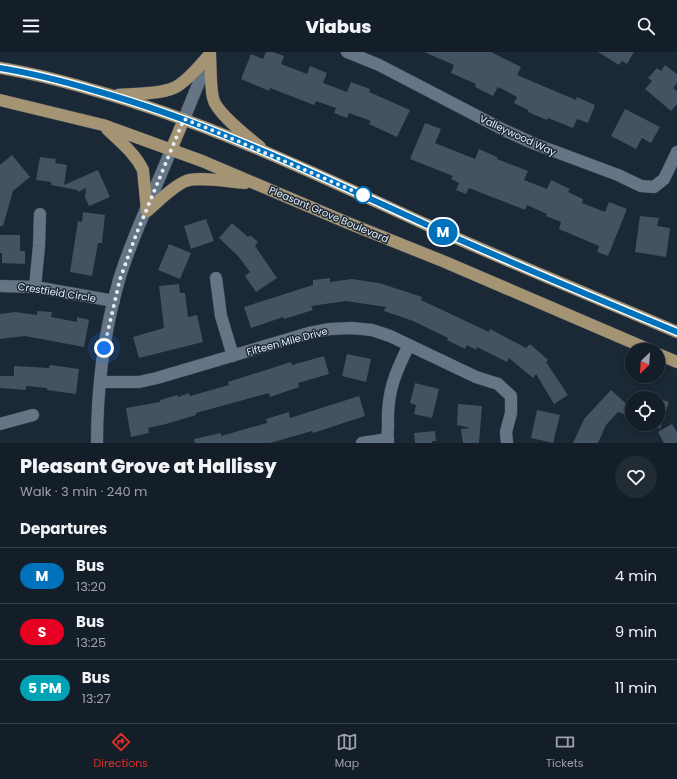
<!DOCTYPE html>
<meta charset="utf-8">
<style>
body{margin:0;font-family:Poppins,sans-serif;background:#212b34;color:#f1f3f6;height:100vh;display:flex;flex-direction:column;font-size:15px;white-space:nowrap}
*{box-sizing:border-box;margin:0}
p{font-size:13px;color:#9da2a8}
.icon{flex:none;width:22px;height:22px;fill:none;stroke:currentColor;stroke-width:2;stroke-linecap:round;stroke-linejoin:round}
.map{position:relative;height:391px;overflow:hidden}
.drawer{display:flex;flex-direction:column;background:#141e28;flex:1}
.drawer>*{flex:none}
.badge{padding:0 8px;border-radius:13px;font-size:14px;line-height:26px}
.needle{width:26px;rotate:205deg}
.buttons{position:absolute;left:625px;top:291px;display:grid;gap:8px}
.buttons a{display:grid;place-items:center;width:40px;height:40px;border-radius:50%;background:#141e28;box-shadow:0 2px 6px #0003,0 0 0 1px #333c45;font-size:20px}
.you{position:absolute;width:20px;height:20px;margin:-10px;border:3px solid #fff;border-radius:50%;background:#1a73e8;box-shadow:0 0 0 6px #1a73e833}
.map>.badge{position:absolute;translate:-50% -50%;box-shadow:0 0 0 2px #fff}
h2{padding:0 20px;font-size:15px;line-height:36px}
.round{display:grid;place-items:center;flex:none;width:42px;height:42px;border-radius:21px;background:#212b34}
.overview{display:flex;align-items:center;justify-content:space-between;height:68px;padding:0 20px}
h1{font-size:19px;font-weight:800;line-height:30px}
ul{padding:0;list-style:none}
li{display:flex;align-items:center;gap:12px;height:56px;padding:0 20px;border-top:1px solid #333c45}
li div{flex:1}
li b{display:block;font-size:15px}
li em{font-style:normal}
li .badge{min-width:44px;font-weight:700;text-align:center}
header{display:flex;justify-content:space-between;align-items:center;height:52px;padding:0 20px;background:#141e28;font-size:18px;font-weight:800}
.dock{display:flex;justify-content:space-around;align-items:center;height:56px;border-top:1px solid #333c45;background:#141e28;font-size:11px;color:#9da2a8}
.dock a{display:grid;justify-items:center;gap:2px}
.dock .active{color:#d93025}
.map>svg:first-child{display:block}
</style>
<header><svg class="icon" aria-label="menu" viewBox="0 0 24 24"><path d="M4 6h16M4 12h16M4 18h16"/></svg>Viabus<svg class="icon" aria-label="search" viewBox="0 0 24 24"><circle cx="10" cy="10" r="6"/><path d="M15 15l6 6"/></svg></header>
<div class="map">
<svg width="677" height="391" viewBox="0 0 677 391">
<rect width="100%" height="100%" fill="#1b2835"/>
<path fill="#445361" d="M266,0H273L284,4L281,12L307,22L310,14L327,21L323,31L347,40L351,30L370,37L369,40L410,58L397,85L369,72L371,69L349,61L347,66L334,61L336,56L316,49L314,53L270,36L269,39L241,27L251,2L263,7Z
M424,0H491L521,15L517,23L576,48L577,45L595,53L588,71L577,67L573,76L548,66L547,68L528,60V58L514,51L517,45L498,35L493,44L475,35L476,32L451,21L454,13Z
M598,0H634L627,12L622,9L619,13Z
M665,13L677,22V31L673,36L677,39V52L671,59L645,37L652,29L648,26L657,16L661,19Z
M625,57L660,75L651,91L642,86L636,97L611,84Z
M425,71L441,77L435,91L475,107L479,97L497,105V107L528,119L524,128L547,137L551,128L570,137L568,140L583,147L582,151L605,160L609,150L627,157L608,204L597,200L599,194L559,177L561,170L546,164L547,162L527,153L525,158L469,136L466,142L456,138L459,131L451,127L453,124L410,107Z
M12,103L30,125L13,139L3,174H0V113Z
M40,105L56,107L55,111L67,113L64,133L98,118L110,145L89,154L85,145L86,136L78,140L77,138L51,133V130L36,128Z
M83,160L105,163L102,191H98L92,224L70,220L78,169L82,170Z
M640,164L659,166L657,174L670,176L666,205L635,200Z
M206,167L214,189L191,197L184,174Z
M232,171L248,185L250,183L258,190L255,194L277,226L256,240L245,224L250,220L238,204L219,186Z
M0,183H20V199H25V212L2,211V201H0Z
M169,192L191,201L180,227L158,218Z
M330,226V230L352,227L379,231L422,245L421,248L489,280L490,277L526,296L530,292L548,308L546,310L568,343L554,352L536,322L533,326L509,306L507,310L477,295L476,298L467,293L465,297L447,288L448,286L413,269L384,259L386,255L346,249L311,254L313,258L284,267L283,265L251,276L244,255L313,233V228Z
M179,232L180,241H185L188,265L197,263L203,290L139,306L133,285L164,276L159,234Z
M37,259L52,260L51,265L77,270V265L89,268L84,295L25,284L0,287V262L15,260L37,263Z
M347,302L371,307L366,330L342,324Z
M324,304L329,322L298,331L299,335L270,345L269,341L196,361V363L166,372L148,376L149,381L131,385L126,356L160,350V348L177,343L178,345L189,341L190,344L229,333L228,330L291,310L292,313Z
M50,313L79,317L76,342L47,338V336L26,334V338L0,336V324H14V314L49,316Z
M415,331L439,337L432,366L414,362L416,353L410,351Z
M611,338L632,357V365L618,360L606,373L598,391H573L584,367Z
M359,344L365,364L313,381L312,379L270,391H195L194,387L221,381V384L267,371L266,367L289,360L290,366Z
M658,346L669,350L660,377L658,376Z
M458,352L482,354L479,391H463L461,377L470,376L457,373Z
M537,358L560,363L553,391L531,386Z
M672,372L677,380V391H664L658,380Z
M435,379L436,389H432V391H415L414,381Z"/>
<g fill="none" stroke-linecap="round" stroke-linejoin="round">
<defs>
<path id="minor" d="M347,0L379,13L506,79L535,92L618,123L641,134L654,135L664,127L677,100
M184,67L210,3
M216,226L221,264L233,304
M0,234L35,235L114,249
M35,235L39,194L40,162
M100,330H139L157,326L309,281L330,277L352,276L372,278L390,284L476,325L498,332L511,344V361L506,380L507,391
M0,372L33,363
M97,391C97,337 104,280 119,228C132,184 154,141 171,98
M362,391L388,387
M388,391C387,385 388,379 388,372C387,340 395,321 409,293"/>
<path id="major" d="M210,2C211,16 210,32 213,46C216,61 247,84 260,95
M0,16C31,21 62,29 93,38C208,70 316,122 425,172C508,210 593,244 677,280
M118,43C135,41 165,43 179,33C191,25 201,12 210,2
M0,48L103,73L202,109L348,171L445,210L650,298
M107,77C120,90 135,101 143,118L147,159
M171,98L184,67
M147,159C158,150 173,134 186,129C200,124 230,130 245,131
M658,302L677,310"/>
</defs>
<use href="#minor" stroke="#3b4652" stroke-width="13"/>
<use href="#major" stroke="#3b4652" stroke-width="13"/>
<use href="#minor" stroke="#667585" stroke-width="12"/>
<use href="#major" stroke="#a49474" stroke-width="12"/>
</g>
<g fill="none" stroke-linecap="round" stroke-linejoin="round">
<defs>
<path id="line" d="M0,16C31,21 62,29 93,38C208,70 316,122 425,172C508,210 593,245 677,280"/>
</defs>
<use href="#line" stroke="#fff" stroke-width="9"/>
<use href="#line" stroke="#0072bc" stroke-width="6"/>
<path stroke="#e6eff8" stroke-width="4" stroke-dasharray="0 7.2" d="M104,296L120,227L136,183L184,67L214,79L363,143"/>
</g>
<circle fill="#fff" stroke="#0072bc" stroke-width="2" cx="363" cy="143" r="8"/>
<g text-anchor="middle" stroke-width="3" stroke-linejoin="round" paint-order="stroke">
<g font-size="10" fill="#e6eff8" stroke="#1b2835">
<text transform="translate(518 83) rotate(25)" y="4">Valleywood Way</text>
<text transform="translate(329 162) rotate(23)" y="4">Pleasant Grove Boulevard</text>
<text transform="translate(57 240) rotate(9)" y="4">Crestfield Circle</text>
<text transform="translate(287 289) rotate(-15)" y="4">Fifteen Mile Drive</text>
</g>
</g>
</svg>
<div class="buttons">
<a><svg class="needle" viewBox="-14 -14 28 28"><path d="M0-13l5 13h-10z" fill="#e53935"/><path d="M0 13l5-13h-10z" fill="#9da2a8"/></svg></a>
<a><svg class="icon" aria-label="locate" viewBox="0 0 24 24"><circle cx="12" cy="12" r="6"/><path d="M12 2v4M12 18v4M2 12h4M18 12h4"/></svg></a>
</div>
<div class="you" style="left:104px;top:296px"></div>
<b class="badge" style="left:443px;top:180px;background:#0072bc;color:#fff">M</b>
</div>
<section class="drawer">
<div class="overview"><div><h1>Pleasant Grove at Hallissy</h1><p>Walk · 3 min · 240 m</p></div><a class="round"><svg class="icon" aria-label="heart" viewBox="0 0 24 24"><path d="M12 20l-8-8c-3-5 5-10 8-4 3-6 11-1 8 4z"/></svg></a></div>
<h2>Departures</h2>
<ul>
<li><span class="badge" style="background:#0072bc;color:#fff">M</span><div><b>Bus</b><p>13:20</p></div><em>4 min</em></li>
<li><span class="badge" style="background:#e80022;color:#fff">S</span><div><b>Bus</b><p>13:25</p></div><em>9 min</em></li>
<li><span class="badge" style="background:#00a3b4;color:#fff">5 PM</span><div><b>Bus</b><p>13:27</p></div><em>11 min</em></li>
</ul>
</section>
<nav class="dock">
<a class="active"><svg class="icon" aria-label="directions" viewBox="0 0 24 24"><path d="M12 3l9 9-9 9-9-9zM9 14v-3h6M13 9l2 2-2 2"/></svg>Directions</a>
<a><svg class="icon" aria-label="map" viewBox="0 0 24 24"><path d="M3 6l6-2 6 2 6-2v14l-6 2-6-2-6 2zM9 4v14M15 6v14"/></svg>Map</a>
<a><svg class="icon" aria-label="tickets" viewBox="0 0 24 24"><path d="M3 7h18v10H3zM15 7v10"/></svg>Tickets</a>
</nav>
